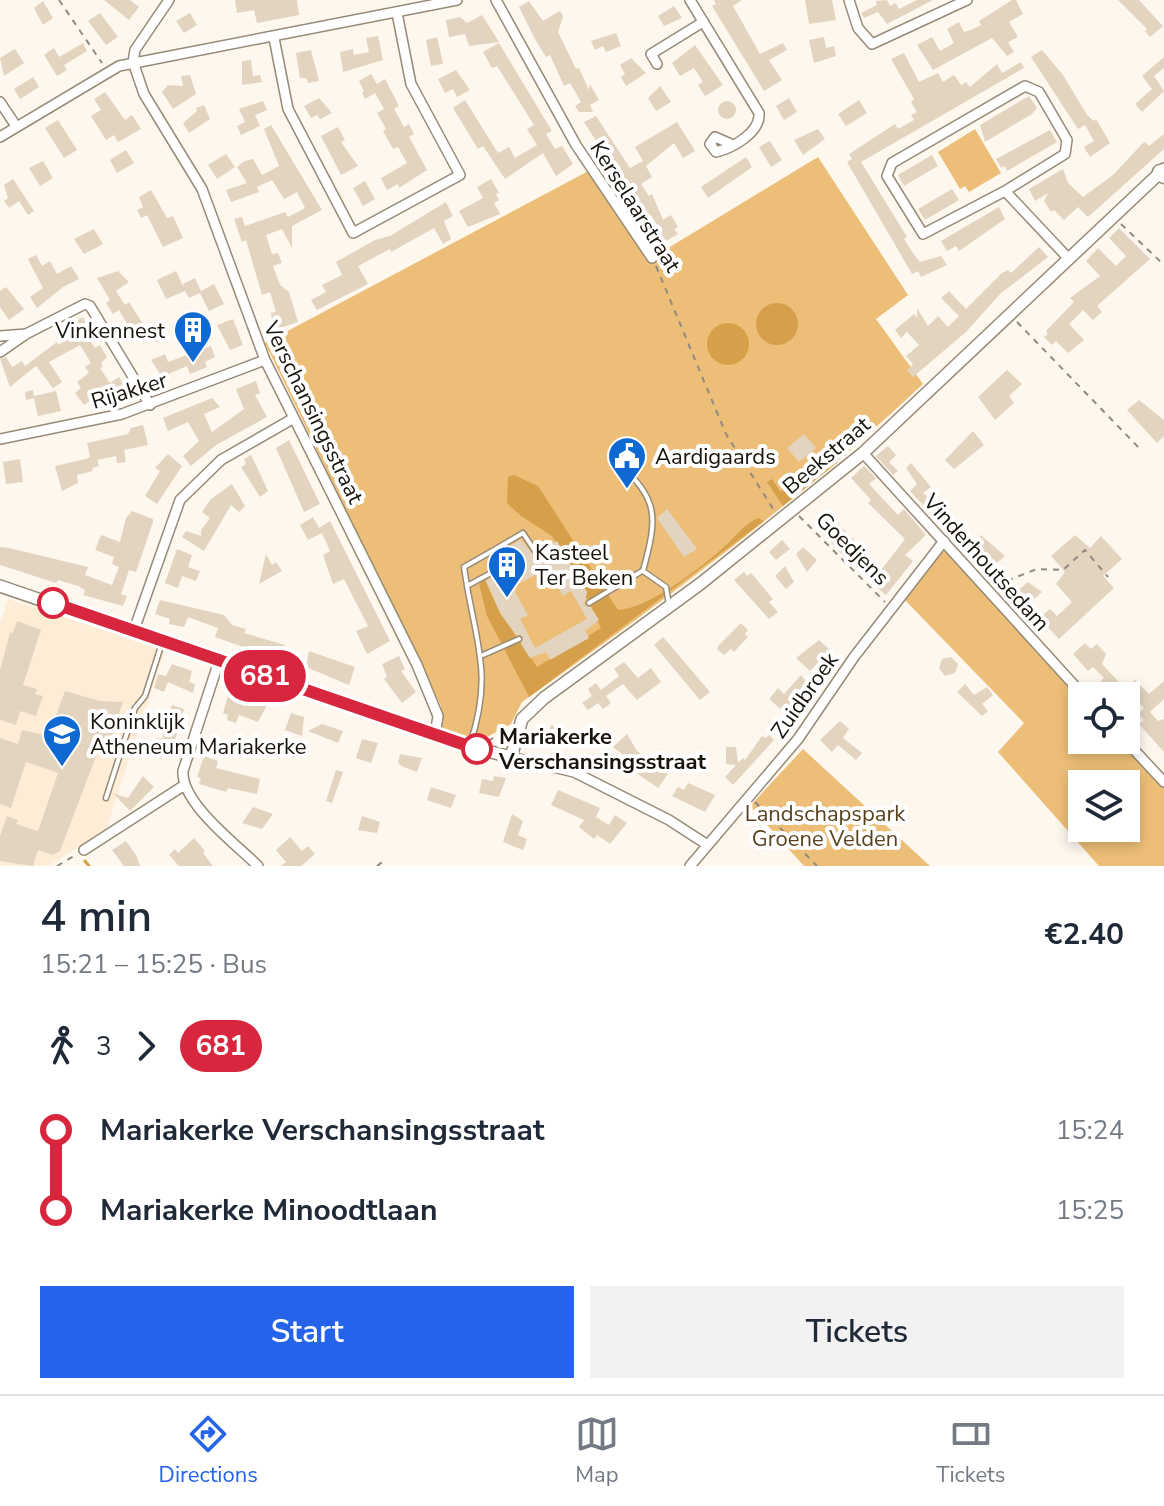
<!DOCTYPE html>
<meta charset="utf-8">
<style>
body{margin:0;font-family:"Nunito Sans",sans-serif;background:#f2f2f3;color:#1f2937;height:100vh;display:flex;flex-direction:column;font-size:30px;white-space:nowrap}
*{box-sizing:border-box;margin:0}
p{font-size:26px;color:#747a83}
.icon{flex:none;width:44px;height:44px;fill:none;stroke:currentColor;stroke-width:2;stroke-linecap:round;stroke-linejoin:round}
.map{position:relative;height:866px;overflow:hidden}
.sheet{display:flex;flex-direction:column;background:#fff;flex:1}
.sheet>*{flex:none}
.badge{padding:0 16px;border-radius:26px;font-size:28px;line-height:52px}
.fabs{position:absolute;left:1068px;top:682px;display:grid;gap:16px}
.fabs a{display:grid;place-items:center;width:72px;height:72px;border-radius:0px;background:#fff;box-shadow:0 4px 12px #0003;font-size:40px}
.map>.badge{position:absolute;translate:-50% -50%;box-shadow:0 0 0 4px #fff}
.legs{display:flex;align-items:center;gap:12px;height:88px;padding:0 40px;font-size:26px}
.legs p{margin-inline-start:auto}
.headline{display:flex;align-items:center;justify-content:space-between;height:136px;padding:0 40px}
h1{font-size:44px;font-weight:600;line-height:60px}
.primary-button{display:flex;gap:16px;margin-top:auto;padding:16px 40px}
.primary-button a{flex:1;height:92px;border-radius:0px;background:#2563eb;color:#fff;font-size:32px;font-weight:600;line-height:92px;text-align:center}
.primary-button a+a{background:#f2f2f3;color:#1f2937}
ul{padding:0 40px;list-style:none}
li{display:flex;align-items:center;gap:28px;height:80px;font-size:30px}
li i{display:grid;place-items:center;width:12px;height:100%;margin:0 10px;background:currentColor}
li i::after{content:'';width:20px;height:20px;margin:-10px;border:6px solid;border-radius:50%;background:#fff}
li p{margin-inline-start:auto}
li:first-child i{background:linear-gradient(#0000 50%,currentColor 0)}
li:last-child i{background:linear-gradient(currentColor 50%,#0000 0)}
.tabs{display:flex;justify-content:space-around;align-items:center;height:112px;border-top:2px solid #e0e1e3;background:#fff;font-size:22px;color:#747a83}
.tabs a{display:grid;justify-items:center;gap:4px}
.tabs .current{color:#2563eb}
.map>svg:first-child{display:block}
</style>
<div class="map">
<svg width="1164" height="866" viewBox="0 0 1164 866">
<rect width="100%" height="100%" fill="#fdf7ee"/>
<path fill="#fdedd7" d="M8,599L165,650L106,830L48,866H0V623Z"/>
<path fill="#edbe77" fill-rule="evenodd" d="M975,129L1001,173L969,192L965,186L960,189L938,152Z
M818,157L908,295L876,319L923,384C799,501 661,603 522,702L511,724L478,742L439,734L441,706L265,343L596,167L655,256Z
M946,551L1082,698V740H1120L1164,788V866H1099L998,752L1024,723L903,598L940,552ZM1082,784H1126V828H1082Z
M803,749L930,866H804L750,806Z"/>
<path fill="#d6a04a" d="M756 324a21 21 0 1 1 42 0a21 21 0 1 1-42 0Z
M707 344a21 21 0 1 1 42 0a21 21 0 1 1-42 0Z
M831,459L838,462L783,506L767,482L772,479L780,491L790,490Z
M514,475L538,486L618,610C648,609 702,567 725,546C737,535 743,525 758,518L764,521L529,697L487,616L479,584L485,580L500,612L537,667L601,628L586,597L587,592L552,536L521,516L507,503L508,477Z"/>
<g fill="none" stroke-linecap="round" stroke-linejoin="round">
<path stroke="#d6a04a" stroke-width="3" d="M85,861L89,866"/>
</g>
<path fill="#e3d4bf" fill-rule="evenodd" d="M104,0H130L139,7L129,20Z
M235,0H297L299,15L257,23L254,10L237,13Z
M714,0H742L733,6L760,54L783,43L787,50L769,60L782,80L764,91L712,6L716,4Z
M805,0H832L836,20L809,24Z
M887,0L890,6L896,3L899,9L917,0H933L887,24L878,12L864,18L861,13L877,5L876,1Z
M1012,0H1016L1023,14L1009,22L1018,37L1008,42L1014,52L1007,56L992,38L933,70L917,45L932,37L940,51L954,43L947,29L959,22L964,32L971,30L981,25L979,21Z
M1118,0H1139L1163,26L1150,37L1145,31L1147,29Z
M43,1L53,18L43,25L34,8Z
M529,1L543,21L560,11L563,16L558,32L576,69L579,68L589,90L590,84L599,100L590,105L593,112H579L575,106L581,102L570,83L564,86L550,55L546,57L535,39L519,7Z
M674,6L682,18L664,26L658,16Z
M100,13L118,37L106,45L88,21Z
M190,13L197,25L184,33L176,21Z
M482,15L499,42L469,46L465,34L449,37L446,20L460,17L467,23Z
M616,33L621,46L606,52L603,46L595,50L591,41Z
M378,36L383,60L343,72L340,52L353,49L354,55L369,52L366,38Z
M437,37L443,64L431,66L426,40Z
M824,37L826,48L834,46L836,56L814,63L809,40Z
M83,43L87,51L64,65L67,70L57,76L44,55L54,48L59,57Z
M499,43L552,131L546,134L555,149L562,146L573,164L556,176L543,153L505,179L483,146L478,149L453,108L465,100L498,153L509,147L515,158L537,145L527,129L534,125L497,66L492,68L483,52Z
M695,45L723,85L705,96L698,85L703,82L694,68L680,76L672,63Z
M15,49L24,63L4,76L0,58Z
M311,50L319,81L308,83L306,78H300L296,53Z
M1042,50L1063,75L1087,115L1094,121L1096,119L1110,143L1090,157L1084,147L1094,141L1085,125L1078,129L1031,57Z
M904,53L919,82L938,73L943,82L954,75L961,85L966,82L970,87L997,64L1002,73L1021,62L1024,68L861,162L907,237L904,239L913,253L920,262L941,256L947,265L921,277L918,271L912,274L847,162L852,159L849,154L881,133L895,124L898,129L914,120L911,115L917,112L911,102L914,99L891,59Z
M1164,57V68L1154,76L1164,91L1142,112L1135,104L1152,89L1142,76Z
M631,58L646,73L626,86L621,77L625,74L620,65Z
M251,60L253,76L260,75L262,82L242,85V61Z
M456,70L470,90L457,97L453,89L445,93L438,79Z
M371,74L377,84L385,79L399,106L394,109L404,127L409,124L414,134L409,137L427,170L399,188L398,184L387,190L381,178L407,163L398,147L393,149L383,131L386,129L377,113L384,109L375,93L365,99L362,93L364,91L359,81Z
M190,75L196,94L173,109L162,92L168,85L183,86L181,76Z
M33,77L39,87L20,99L14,89Z
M660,86L671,102L656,111L648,98Z
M105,92L125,120L132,115L141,129L118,142L114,135L106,140L91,116L101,110L94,99Z
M1029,96L1037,108L1032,114L985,142L980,125Z
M319,98L332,113L320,119L317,115L311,118L304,106Z
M789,98L797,112L784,120L776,106Z
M859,100L867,113L846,126L838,114Z
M718 110a9 9 0 1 1 18 0a9 9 0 1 1-18 0Z
M263,101L267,110L255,115L260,126L241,135L237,126L245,122L239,109Z
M204,105L210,119L189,133L183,123L197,111L196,108Z
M596,116L630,168L643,161L635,147L677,122L695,151L683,158L674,143L646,166L652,177L641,184L649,196L652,194L663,220L671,215L678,227L674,229L678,234L661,244L657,236L662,233L651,215L645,218L584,122Z
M58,120L77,150L64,158L45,128Z
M271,125L322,210L292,226V248L282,229L266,235L272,254L278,253L282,263L273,266L280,285L289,292L298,322L274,330L271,313L276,312L270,292L262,295L246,240L242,242L234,219L242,217L245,226L285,212L288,217L305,208L297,192L284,199L272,180L257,187L259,192L231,202L226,190L247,183L237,167L245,161L253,159L262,175L279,166L264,129Z
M338,127L345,140L341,142L358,166L341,175L321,136Z
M818,129L825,139L803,155L794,140Z
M1050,130L1057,142L1007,171L1005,166L1001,168L996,159Z
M1164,134V149L1088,217L1078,207L1064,220L1054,210L1051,212L1044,201L1048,193L1035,201L1029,189L1063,169L1068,183L1083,197L1113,175L1142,144L1145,142L1149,146Z
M770,141L782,160L771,167L759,147Z
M126,150L134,163L117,173L110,160Z
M226,154L235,167L217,179L208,165Z
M932,155L938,166L904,186L898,175Z
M746,157L752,167L708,198L701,187Z
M43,161L53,178L40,186L29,168Z
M13,179L34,211L28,215L19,201L9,208L4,201L8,198L4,185Z
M491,179L499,193L496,194L499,200L494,203L500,214L468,227L459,211L483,198L477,187Z
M365,181L375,199L363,206L353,188Z
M952,189L959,200L925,220L918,209Z
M151,190L167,218L173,216L183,238L163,247L147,215L141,218L137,210L143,207L139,197Z
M446,202L453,216L444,221L451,239L443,244L434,228L391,252L390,249L358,266L368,284L317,310L311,300L326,292L322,285L342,275L336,262L375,240L390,236Z
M999,207L1005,219L959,251L956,246L947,251L941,241Z
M1119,228L1150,259L1097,306L1102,312L1093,320L1083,310L1069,324L1084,340L1068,353L1056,341L1052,345L1044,337L1048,334L1046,331L1074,302L1070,298L1100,276L1086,261L1098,248L1116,266L1126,256L1109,238Z
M94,229L103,244L84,254L74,239Z
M1039,247L1048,257L1000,294L966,332L913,377L907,370L913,364L906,356L919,345L907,332L901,338L895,330L914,314L917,318V308L928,326L938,316L948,327L959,316L941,298L949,291L966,309L1002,273L1008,270L1011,273Z
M36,255L42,266L50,261L57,274L71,266L79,279L63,287L37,308L30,297L43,288L28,259Z
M118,271L129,282L116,291L125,305L129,302L147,330L129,341L122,327L127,324L119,310L113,314L106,303L110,300L97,278Z
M176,271L184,288L183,284L195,278L201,291L214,284L224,304L209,311L200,293L189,298L185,291L166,299L157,280Z
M6,287L24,309L9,320L0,307V291Z
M83,317L90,332L86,335L95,348L100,345L107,357L101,363L103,367L100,368L110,383L119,377L128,392L110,399L105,391L84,405L75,393L81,388L77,382L89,373L85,367L91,363L80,345L49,362L62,382L53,388L36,366L10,387L0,359L6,357L12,367L22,361L25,366L57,342L58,345L75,336L69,325Z
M233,319L243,345L230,350L217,325Z
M147 332a10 10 0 1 1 20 0a10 10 0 1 1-20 0Z
M211,346L215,357L205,362L207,367L190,374L187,366L162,377L151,360L165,354L168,362Z
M1007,370L1022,384L1009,396L1014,403L995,420L978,397Z
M256,381L260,393L255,395L267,417L216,445L191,466L183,456L199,441L188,422L168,431L163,418L212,398L220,407L204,414L212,432L244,409L236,389Z
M33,390L34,396L56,391L61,411L38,416L34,398L26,400L25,392Z
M1139,400L1164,420V436L1157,443L1127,410Z
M143,425L148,445L124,450L126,462L117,463L116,456L97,460L99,466L92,468L93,471L77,475L78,483L62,491L55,466L86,459L90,457L87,443L128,434L131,428Z
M973,431L984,445L954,469L945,460Z
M804,434L816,448L799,462L787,448Z
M289,440L320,504L304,512L276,448Z
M888,446L896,455L889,462L898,471L893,475L876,456Z
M168,454L182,466L157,504L145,496L160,471L155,468Z
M251,455L268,491L260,497L241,467L246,464L244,459Z
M20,459L23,482L6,484L3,462Z
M911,463L931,487L923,493L945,511L936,519L910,491L917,484L906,468Z
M864,466L876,478L869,484L898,515L904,509L926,535L905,555L913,561L886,595L871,583L905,539L868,503L871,500L851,478Z
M232,484L245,506L239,512L231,505L204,551L182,537L186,531L201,536V530L210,518L202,512L211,499Z
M667,509L697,549L684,557L657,518Z
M132,511L153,519V522L136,572L129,570L121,594L127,596L123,606L83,595L85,590L78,586L58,580L56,583L0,565V547L9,548L88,567L85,575L112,585L119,567L112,564L114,557L95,550L101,535L120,542L126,518Z
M313,517L321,532L319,528L330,521L390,641L367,654L356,631L368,626L344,579L333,584L323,555L330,551L322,533L308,540L300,525Z
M833,518L867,553L853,566L820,531Z
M981,535L1005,556L993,566L973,542Z
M1075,535L1090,548L1101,536L1122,559L1103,576L1114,588L1059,639L1039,618L1050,609L1057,616L1072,602L1056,584L1065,572L1051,556Z
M521,540L537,559L542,555L540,550L557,541L587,592L584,605L591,607L599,620L585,631L589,638L550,660L546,652L530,658L521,644L523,636L516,635L500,613L486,581L509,566L501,551ZM543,571L550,572L563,596L571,591L587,619L535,648L520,619L528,615L515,592L518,584Z
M782,540L790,549L776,560L769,552Z
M803,547L817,560L807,572L796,554Z
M177,549L192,555L188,567L200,571L196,581L182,576L178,588L165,583Z
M266,554L272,565L276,562L282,571L259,584Z
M785,566L794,582L786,589L775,576Z
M744,572L747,576L751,573L773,599L769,602L778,612L769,619L734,580Z
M1028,582L1042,592L1028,605L1016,592Z
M160,600L224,615L232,625L246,629L244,633L285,645L280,660L215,637L218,628L188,617L184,627L169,624L170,619L155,614Z
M17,621L41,630L23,685L37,689L35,694L43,696L36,716L20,711L16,725L0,720V671L10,632L13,633Z
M741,623L748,630L745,634L748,637L734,652L731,649L724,655L717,649L719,645Z
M663,637L710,692L700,700L654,645Z
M819,640L830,650L810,671L796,658Z
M1085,643L1091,649L1097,644L1106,654L1102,664L1132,696H1112L1100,682L1104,678L1093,667L1088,671L1073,654Z
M309,651L355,667L349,685L306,667Z
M399,656L405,669L401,671L416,692L402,703L384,679L387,677L382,664Z
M951,657L958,664L955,673L945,676L939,668L942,659Z
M624,662L638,678L651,668L661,682L637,700L623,684L606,696L611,703L603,709L598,703L588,710L582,703L592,696L588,689L596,683L601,690L619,676L614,669Z
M172,664L192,671L189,682L195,684L193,693L168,682L164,692L154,688L158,674L166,676Z
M801,675L807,683L787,715L769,699L778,688L784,694Z
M1135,680L1149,694L1164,681V699L1150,712L1158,721L1164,719V752L1139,724L1144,720L1138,714L1144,708L1126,688Z
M965,684L974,695L987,687L993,695L982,704L988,711L982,716L957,692Z
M254,688L273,694L258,722L239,715L236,723L227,720L228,715L223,713L228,696L249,703Z
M65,691L100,701L123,702L110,740L103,738L60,851L53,855L38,850L33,866L0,861V836L7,816L18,820L16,824L38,831L58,773L26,762L11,808L0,804V738L18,744L22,730L62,739L68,722L55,718Z
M172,705L184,709L170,757L152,752L157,738L162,739Z
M291,713L304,717L302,736L285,730Z
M840,721L849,729L843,738L862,753L856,760L838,745L832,752L820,740Z
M322,724L343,731L338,743L308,731Z
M551,725L580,735L577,745L572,748L546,739Z
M627,734L637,751L668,774L658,788L635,772L639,767L613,747Z
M769,735L774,740L733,785L725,777L736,765L726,764V747H736L738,763L743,758L745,760L762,736L766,738Z
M362,739L378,743L371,763L356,758Z
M400,754L422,758L417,772L401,766L398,762Z
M204,756L218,761L216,768L260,779L257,794L228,788L226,792L199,784L201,778L197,777Z
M336,770L343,772L332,803L326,801Z
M143,776L154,787L130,811L113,793L128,798Z
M494,776L506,778L499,797L479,793L482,779L493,781Z
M688,783L715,795L705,812L672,796L678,787L684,790Z
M431,787L456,795L451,808L427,800Z
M558,790L600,808L596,817L609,825L615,815L627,823L610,844L597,835L594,839L579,827L584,820L551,805Z
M253,807L273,814L262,829L242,823Z
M512,814L523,821L518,835L527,839L523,850L503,842Z
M362,816L380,822L377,833L358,830Z
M290,837L302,851L308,846L315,854L301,866H281L286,862L276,850Z
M194,838L205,851L203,853L213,866H179L169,855L175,849L178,853Z
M126,841L136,855L140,866H124L112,850Z"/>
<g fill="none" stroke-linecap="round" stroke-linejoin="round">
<defs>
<path id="service" d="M617,461C659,501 658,515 643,571L666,587L669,605
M494,550L523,533L537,554
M467,586L464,567L494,550L502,567L467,586C478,648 492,679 470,744
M589,603L642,571
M483,655L519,639
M106,798L135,708L145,696L162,643"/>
<path id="minor" d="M169,0L135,50L133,62L144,94L202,189L265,360L417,665L438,716L435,735
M496,0L576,145L652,258
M690,0L759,113C761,132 733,148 716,152L710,144L715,137L731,144
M849,0L858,28L872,44L967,0
M274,38L288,109L353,233L460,175L411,84L397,13
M657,64L651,54L703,22
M1025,86L1039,92L1067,140L1065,154L1005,191L923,234L887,176L892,163Z
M0,102L16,126
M0,137L119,66L457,0
M1005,191L1069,259
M0,336L26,334
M0,352L26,334L85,304L90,306L150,405
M0,439L122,414L265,360
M863,453L1084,696
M134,630L180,500L221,460L294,418
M219,661L183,771C181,803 236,844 258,866
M1125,740L1164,782
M511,757L574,772L669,820L706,844
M84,850L183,786
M690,866L798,739L854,657L944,541"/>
<path id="tertiary" d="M0,586L467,746L511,757L522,719L544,698L700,584L863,453L1164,169"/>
<path id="trunk" d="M1160,172L1164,176"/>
</defs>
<use href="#service" stroke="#978a76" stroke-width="7"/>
<use href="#minor" stroke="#978a76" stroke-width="12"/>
<use href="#tertiary" stroke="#978a76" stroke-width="14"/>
<use href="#trunk" stroke="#978a76" stroke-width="17"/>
<path stroke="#908b82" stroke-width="2" stroke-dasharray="6 6" stroke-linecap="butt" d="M59,0L102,63
M1121,224L1164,265
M656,266L726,434L775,512
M1017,322L1141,450
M799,516L885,602
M996,585L1037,569L1063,570L1085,550L1108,577
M488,741L507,730
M755,802L817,866
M57,866L76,855
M377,866L385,860"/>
<use href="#service" stroke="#fff" stroke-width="4"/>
<use href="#minor" stroke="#fff" stroke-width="9"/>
<use href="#tertiary" stroke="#fff" stroke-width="11"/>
<use href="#trunk" stroke="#fff" stroke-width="14"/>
</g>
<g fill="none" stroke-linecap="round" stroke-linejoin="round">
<defs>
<path id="line-1" d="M53,603L477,749"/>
</defs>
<use href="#line-1" stroke="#fff" stroke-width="18"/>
<use href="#line-1" stroke="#d7263d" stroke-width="12"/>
</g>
<defs>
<symbol id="building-pin" viewBox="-11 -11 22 30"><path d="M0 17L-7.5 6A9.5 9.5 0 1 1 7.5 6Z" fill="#0f69d2" stroke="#fff"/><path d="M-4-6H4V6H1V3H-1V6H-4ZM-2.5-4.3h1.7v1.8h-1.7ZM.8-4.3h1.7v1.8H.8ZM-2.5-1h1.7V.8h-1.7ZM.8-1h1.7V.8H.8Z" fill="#fff"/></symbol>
<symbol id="civic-pin" viewBox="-11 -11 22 30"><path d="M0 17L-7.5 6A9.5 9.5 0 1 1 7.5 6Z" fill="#0f69d2" stroke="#fff"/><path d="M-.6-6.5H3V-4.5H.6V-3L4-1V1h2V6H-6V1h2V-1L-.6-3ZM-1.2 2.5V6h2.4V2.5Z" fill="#fff"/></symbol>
<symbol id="school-pin" viewBox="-11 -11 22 30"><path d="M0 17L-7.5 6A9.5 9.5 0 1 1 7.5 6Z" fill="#0f69d2" stroke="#fff"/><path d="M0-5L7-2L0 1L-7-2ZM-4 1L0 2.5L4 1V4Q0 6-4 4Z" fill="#fff"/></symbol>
</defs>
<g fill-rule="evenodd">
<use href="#building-pin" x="171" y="308" width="44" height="60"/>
<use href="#civic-pin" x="605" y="434" width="44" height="60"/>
<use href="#building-pin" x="485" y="543" width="44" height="60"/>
<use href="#school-pin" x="40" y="712" width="44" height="60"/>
</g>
<g fill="#fff" stroke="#d7263d" stroke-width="4">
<circle cx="53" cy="603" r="14"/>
<circle cx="477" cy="749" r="14"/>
</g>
<g text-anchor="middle" stroke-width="8" stroke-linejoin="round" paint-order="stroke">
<g font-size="22" fill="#18130c" stroke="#fff">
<text transform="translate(636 206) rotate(58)" y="8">Kerselaarstraat</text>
<text transform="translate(129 390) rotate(-17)" y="8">Rijakker</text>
<text transform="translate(314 412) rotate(64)" y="8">Verschansingsstraat</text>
<text transform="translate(826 455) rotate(-40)" y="8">Beekstraat</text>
<text transform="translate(853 548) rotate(45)" y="8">Goedjens</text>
<text transform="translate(987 562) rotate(48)" y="8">Vinderhoutsedam</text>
<text transform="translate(804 695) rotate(-55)" y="8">Zuidbroek</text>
</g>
<g font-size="22" fill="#18130c" stroke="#fff" text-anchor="start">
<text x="165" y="338" text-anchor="end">Vinkennest</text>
<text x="655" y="464">Aardigaards</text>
<text x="535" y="560">Kasteel<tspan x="535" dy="25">Ter Beken</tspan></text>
<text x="90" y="729">Koninklijk<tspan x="90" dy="25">Atheneum Mariakerke</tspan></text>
</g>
<g font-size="22" font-weight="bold" fill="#18130c" stroke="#fff" text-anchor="start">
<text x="499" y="744">Mariakerke<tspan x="499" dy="25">Verschansingsstraat</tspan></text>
</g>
<g font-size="22" fill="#59431f" stroke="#fff">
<text x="825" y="821">Landschapspark<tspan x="825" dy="25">Groene Velden</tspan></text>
</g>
</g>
</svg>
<div class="fabs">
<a><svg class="icon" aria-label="locate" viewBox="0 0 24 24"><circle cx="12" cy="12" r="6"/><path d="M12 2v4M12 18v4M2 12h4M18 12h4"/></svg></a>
<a><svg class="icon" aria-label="layers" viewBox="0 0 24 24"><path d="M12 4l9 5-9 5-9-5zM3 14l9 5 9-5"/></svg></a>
</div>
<b class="badge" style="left:265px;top:676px;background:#d7263d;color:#fff">681</b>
</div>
<section class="sheet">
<div class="headline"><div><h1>4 min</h1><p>15:21 – 15:25 · Bus</p></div><b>€2.40</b></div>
<div class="legs"><svg class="icon" aria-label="walk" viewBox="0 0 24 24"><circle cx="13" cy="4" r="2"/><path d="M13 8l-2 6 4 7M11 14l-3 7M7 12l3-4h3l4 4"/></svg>3<svg class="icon" aria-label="forward" viewBox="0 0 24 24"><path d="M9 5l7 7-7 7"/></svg><b class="badge" style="background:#d7263d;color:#fff">681</b></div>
<ul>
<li><i style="color:#d7263d"></i><b>Mariakerke Verschansingsstraat</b><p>15:24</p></li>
<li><i style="color:#d7263d"></i><b>Mariakerke Minoodtlaan</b><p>15:25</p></li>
</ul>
<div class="primary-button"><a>Start</a><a>Tickets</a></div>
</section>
<nav class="tabs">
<a class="current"><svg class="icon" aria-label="directions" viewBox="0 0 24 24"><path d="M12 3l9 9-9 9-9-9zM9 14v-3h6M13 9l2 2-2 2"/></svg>Directions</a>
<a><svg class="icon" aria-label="map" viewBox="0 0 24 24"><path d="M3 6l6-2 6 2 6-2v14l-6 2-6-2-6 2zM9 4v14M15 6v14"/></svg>Map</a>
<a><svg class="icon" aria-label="tickets" viewBox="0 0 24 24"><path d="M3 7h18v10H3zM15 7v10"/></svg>Tickets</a>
</nav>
